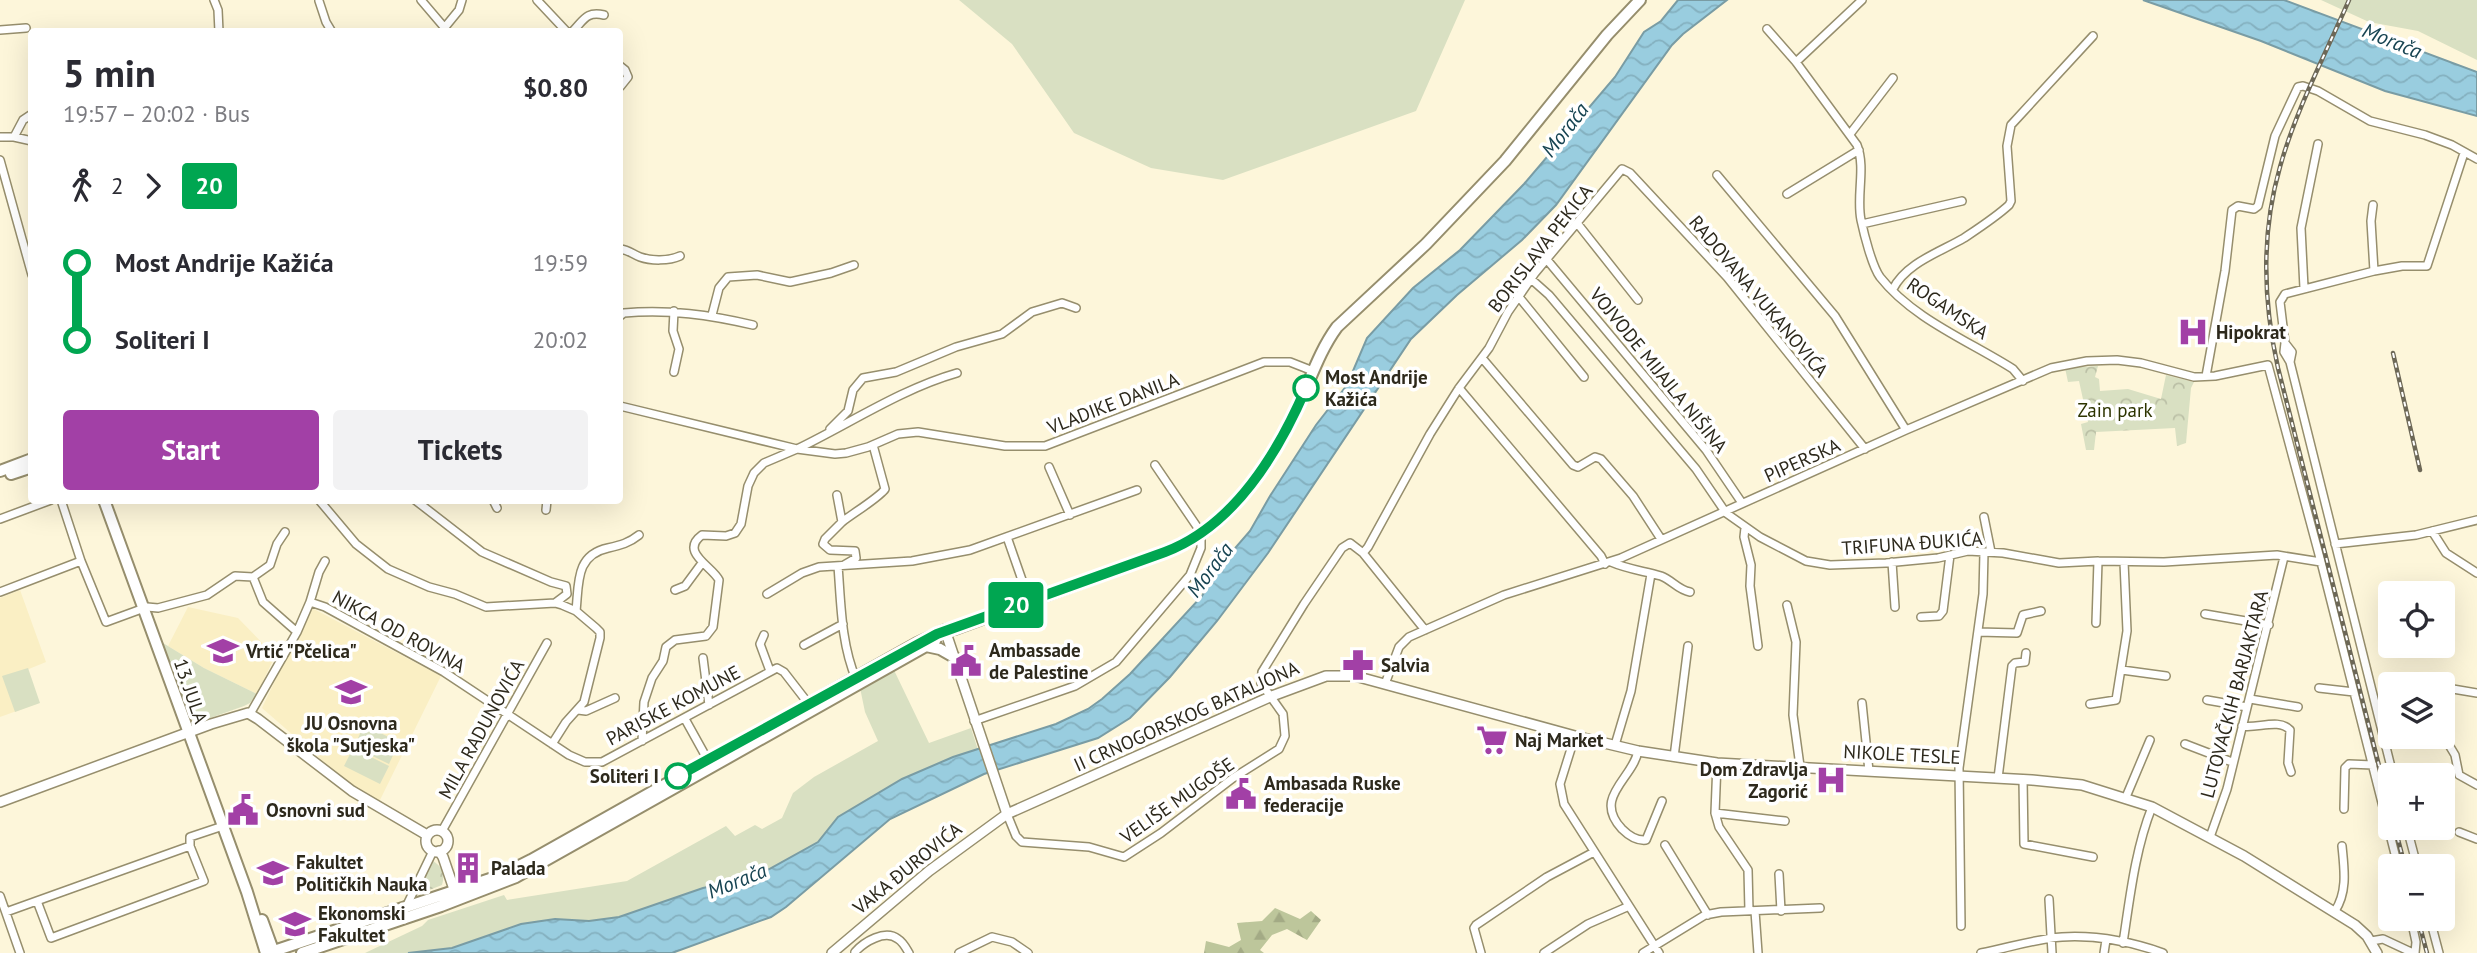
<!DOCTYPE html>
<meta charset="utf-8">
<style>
body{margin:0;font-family:"PT Sans",sans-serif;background:#f2f2f3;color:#2b2b33;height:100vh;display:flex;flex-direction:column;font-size:26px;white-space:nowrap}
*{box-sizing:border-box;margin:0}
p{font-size:23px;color:#7c7c81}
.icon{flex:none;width:38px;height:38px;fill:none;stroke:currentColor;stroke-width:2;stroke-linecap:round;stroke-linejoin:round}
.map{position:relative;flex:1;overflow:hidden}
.drawer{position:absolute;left:28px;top:28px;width:595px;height:476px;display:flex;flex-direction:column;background:#fff;border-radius:7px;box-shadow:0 7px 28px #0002}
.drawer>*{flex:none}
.badge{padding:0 14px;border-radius:5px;font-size:24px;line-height:46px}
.controls{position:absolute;left:2378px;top:581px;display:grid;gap:14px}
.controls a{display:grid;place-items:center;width:77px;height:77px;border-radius:7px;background:#fff;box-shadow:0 7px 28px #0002;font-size:35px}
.map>.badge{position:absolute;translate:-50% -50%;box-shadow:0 0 0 4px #fff}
.legs{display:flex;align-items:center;gap:10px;height:77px;padding:0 35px;font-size:23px}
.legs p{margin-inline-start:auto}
.summary{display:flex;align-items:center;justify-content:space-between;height:119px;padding:0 35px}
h1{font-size:38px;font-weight:600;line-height:52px}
.action{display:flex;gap:14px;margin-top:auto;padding:14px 35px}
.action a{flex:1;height:80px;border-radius:7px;background:#a240a6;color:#fff;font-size:28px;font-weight:600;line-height:80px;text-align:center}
.action a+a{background:#f2f2f3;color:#2b2b33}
ul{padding:0 35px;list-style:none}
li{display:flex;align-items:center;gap:24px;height:77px;font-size:26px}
li i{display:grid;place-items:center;width:10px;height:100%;margin:0 9px;background:currentColor}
li i::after{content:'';width:18px;height:18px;margin:-9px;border:5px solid;border-radius:50%;background:#fff}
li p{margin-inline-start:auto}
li:first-child i{background:linear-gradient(#0000 50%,currentColor 0)}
li:last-child i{background:linear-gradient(currentColor 50%,#0000 0)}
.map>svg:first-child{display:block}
</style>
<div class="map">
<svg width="2477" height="953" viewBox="0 0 2477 953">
<defs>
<pattern id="forest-firs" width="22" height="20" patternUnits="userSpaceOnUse" patternTransform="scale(1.75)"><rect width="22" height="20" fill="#bdc69b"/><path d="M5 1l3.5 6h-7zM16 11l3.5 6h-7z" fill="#a3aa85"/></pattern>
<pattern id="park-crowns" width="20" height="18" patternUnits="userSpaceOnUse" patternTransform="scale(1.75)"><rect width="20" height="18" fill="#d9e0c2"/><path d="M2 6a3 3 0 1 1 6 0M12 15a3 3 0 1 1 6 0" fill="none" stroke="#bbc0a6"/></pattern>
<pattern id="water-waves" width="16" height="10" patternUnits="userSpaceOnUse" patternTransform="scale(1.75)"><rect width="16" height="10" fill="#99cddf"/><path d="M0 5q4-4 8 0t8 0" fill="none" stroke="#84b0bf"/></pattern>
</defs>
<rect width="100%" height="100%" fill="#fdf6da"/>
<path fill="#faefc4" d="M20,590L46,662L24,671L36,704L0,717V598Z
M188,607L238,618L275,656L257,694L204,668L168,646Z
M310,607L441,676L379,802L363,796L262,708Z"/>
<path fill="#d9e0c2" d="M959,0H1465L1416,111L1223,180L1151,168L1074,133L1012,44Z
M2321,0H2477V60L2418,31L2369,22Z
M163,643L204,668L257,694L250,703L244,706L199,722L193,720L189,715Z
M892,666L929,743L971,728L978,750L953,757L902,779L838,817L818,842L755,877L703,888L619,917L589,921L555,919L521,924L452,948L408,953H365L422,926L428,920L504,895L507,900L627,881L726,826L735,836L755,825L762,829L782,818L793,793L814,777L878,741L865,712L859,683Z
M28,668L40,703L15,712L2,676Z
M364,725L399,742L389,764L354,747Z
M353,748L389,766L380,784L344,766Z"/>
<path fill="url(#forest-firs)" d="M1275,908L1300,919L1311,911L1321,920L1307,940L1287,929L1272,935L1260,950L1264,953H1204L1206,941L1229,947L1241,940L1237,923L1262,921Z"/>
<path fill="url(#park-crowns)" d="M2098,366L2095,377L2099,379L2100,391L2128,389L2161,399L2166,375L2194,382L2191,388L2186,443L2177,446L2175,428L2096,432L2094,450H2086L2081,424L2088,422L2079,381L2068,382L2065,368Z
M433,861C443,867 445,875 442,885L414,896Z"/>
<path fill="url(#water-waves)" stroke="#799ca4" stroke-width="2" d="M1678,0H1727L1683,34L1672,45L1556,205L1522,240L1457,295L1411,339L1268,553L1217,621L1170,677L1130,718L1098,738L984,774L890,819L786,907L771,917L672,953H408L452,948L521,924L555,919L589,921L619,917L703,888L755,877L818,842L838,817L902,779L953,757L1056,724L1088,709L1102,699L1130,674L1202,596L1223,562L1250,531L1270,496L1316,425L1347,385L1367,338L1413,288L1460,250L1524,184L1615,77L1644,32L1661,21Z
M2143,0H2284L2477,72V116L2385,91L2261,41Z"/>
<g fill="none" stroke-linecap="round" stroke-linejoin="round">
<defs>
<path id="minor" d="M214,0L218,10L219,32
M421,0L444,27
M537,0L567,32
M319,1L326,22L332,32
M1767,29L1796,62L1857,145C1866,168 1856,196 1861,220C1864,234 1872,266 1880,277C1913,319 1969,341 2013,369L2023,381
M0,30L26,28
M441,32L459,10L462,0
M572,32C584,20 586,11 604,15
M1796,62L1862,0
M620,66L625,70L628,77L620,87
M1850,134L1893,78
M0,137H14L23,120L32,114
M14,137L32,141
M0,160L32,275
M1717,175L1835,316L1906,430
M1787,194L1859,150
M2373,205L2371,221L2374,271
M1577,223L1638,300
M1862,224L1962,201
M620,249C629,250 632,254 640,257C651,261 669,261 680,256
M1548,261L1706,450L1742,503
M1531,279L1549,295L1696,469L1726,513L1760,537L1806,561L1830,565L1886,563L1938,558L1968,551L2003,553L2059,563L2098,561L2164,562L2277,555L2321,562L2398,866
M2304,288L2301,228L2318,144
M1893,289C1906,263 1940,252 1964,238C1979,228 1996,217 2009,205L2011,201L2007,146L2011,125L2093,36
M1519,297L1584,377
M712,315L719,288L728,277L757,275L790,282L831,273L854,265
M620,316L624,313C669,309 710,315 753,325
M2285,343L2284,352L2290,362
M1482,358L1573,465L1578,467L1595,457L1601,459L1633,496L1661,539
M674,372L679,349L673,331L674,311
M2206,376L2225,271L2232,210L2238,206L2254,209L2258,206L2275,136L2298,87L2303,86L2318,91L2370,121L2425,135L2452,145L2477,159
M1459,388L1601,556L1605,564
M620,406L797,449C849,424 901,389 957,373
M830,429L848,411L853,390L863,378L896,372L956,347L1002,334L1032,312L1062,303L1076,308
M1155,465L1202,534
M1049,467L1070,515
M837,495L842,522L825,539L823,544L830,550L855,551L856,558L844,565
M61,500L81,561L106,622L147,607L158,608L207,595L235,576L253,577
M319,500L356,544L388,569L429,587L455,594L486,607L555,603L562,605L576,611L596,628L600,632V638L584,702L566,722L552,744
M415,500L482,552L551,582L566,586L567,594L555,603
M493,500L497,508
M546,510L547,500
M1984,517L1991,552
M0,519L51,500
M842,522C852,514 880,497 885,489L873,445
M1745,528L1744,537L1751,565L1750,586L1758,646
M2432,531L2446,553L2477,573
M1007,537L1029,600
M2335,544L2416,535L2477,520
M1611,562C1627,569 1644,571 1661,576C1672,580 1678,590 1690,592
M1892,562L1895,607
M838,566C841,603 841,644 856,679
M253,577L263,602L297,632
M253,577L270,565L277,544L285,532
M675,590L685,586L702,563
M0,592L81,561
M767,594L802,573L819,567L912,561L970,550L1137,490
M310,602L319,572L325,561
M1787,605L1796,642L1793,715L1800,766
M576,611C579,584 575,555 608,548C621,545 629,543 639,535
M2205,614L2269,625
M1921,617L1939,616L1943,611L1950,555
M2096,623L2098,561
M1425,630L1363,553L1368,547L1430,434L1459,388L1489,348L1508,312L1535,273L1622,169L1630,173L1727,277L1865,449
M1978,632L2017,633L2023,615L2041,611
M764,635L760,644L770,671
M804,645L843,624
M703,658L709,705
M2122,670L2166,676
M1385,684L1399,647L1409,637L1504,595L1621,558L1906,430L2051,368L2087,361L2117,360L2141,363L2194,377L2215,376L2268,365L2321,562
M2319,688L2354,692
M2443,690L2447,688L2477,693
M2250,699L2298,707
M2207,700L2247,707
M1862,703L1869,771
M2090,704L2116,700L2127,631L2124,562
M578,710L586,711L615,698
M250,714L297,632L310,602L325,607L444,672L569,755L585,762H602L777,668L784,672L808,703
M685,719L710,764
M974,721L1075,686L1116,662L1190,575L1201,548V535
M2242,726C2257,729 2279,718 2290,730L2288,763L2291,772
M2443,730L2446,740L2455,755L2459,775L2477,785
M1575,736L1560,784L1564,804L1659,953
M642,741L644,702L652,678L663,661L666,647L675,640L706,636L713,627L719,580C712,566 679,552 702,535L726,536L735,533L741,524L748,486L754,473L764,463L797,449L835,454L846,453L868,447L898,434L918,432L1005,446H1045L1264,362H1290L1313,371
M2185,744L2232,762
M1615,745L1631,691L1651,574
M1638,751C1633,779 1592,797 1622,829C1629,836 1637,841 1646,840L1662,801
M1674,757L1688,646
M1717,763L1715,813L1719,827L1748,870L1749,911
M2393,775L2290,362L2292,352L2285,343L2280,302L2285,294L2374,271L2402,266H2427L2464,153
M1998,778L2012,666L2015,663L2025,662L2026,653
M2023,779L2024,844L2093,857
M2126,797L2150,740
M2344,809L2345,768L2349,764L2373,765
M1715,813L1785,821
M1007,814L1016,836L1022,842L1089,847L1124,857L1161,833L1233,778L1279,749L1285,736L1283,714L1261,683L1262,672L1304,604L1342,548L1350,543L1363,553
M2407,828L2417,866
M442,831L547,643
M2459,832L2477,839
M2210,837L2227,789L2284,557
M1665,845L1708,915
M1779,874L1781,911
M0,896L20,953
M2049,899L2052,953
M37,901L51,938L204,881L190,846V837L223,826
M406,907L433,851
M1755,911L1758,953
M2335,911C2348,891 2344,868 2342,846
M6,912L190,846
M2411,919L2416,942L2415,953
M2430,919L2439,953
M1961,926L1959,768L1983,594L1984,552
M2371,941L2383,939L2413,953
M2123,943C2130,897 2135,850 2152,807
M855,952C864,942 885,929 898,939C903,942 906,948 909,953
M959,953L992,937L1012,942L1028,953
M1481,953L1474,928L1476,925L1547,877L1594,852
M1544,953L1588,924L1627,907
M1643,953L1705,915L1721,912L1820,908
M1981,953C2008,948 2035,939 2062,937C2095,935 2132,942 2163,953
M2104,953L2106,940"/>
<path id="tertiary" d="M945,630L1007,814
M0,802L211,724L248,713L258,719L352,791L427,835
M426 841a11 11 0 1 1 22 0a11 11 0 1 1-22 0Z
M439,851L443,857L456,895
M832,953L929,871L1007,814L1272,696L1326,676H1355L1575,736L1638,751L1717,763L2032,780L2082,785L2152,807L2244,856L2355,925L2367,936L2377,953"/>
<path id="secondary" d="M0,471L32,459
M11,474L32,467
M104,500L247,892L266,953
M926,646L940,649L954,657
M262,920L274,953
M268,953L499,876L531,860L917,643L945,630L955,629L1175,548C1232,524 1274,458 1299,404C1311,378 1320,350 1337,327L1426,244L1505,161L1607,35L1640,0
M302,953L441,906L516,877L935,641"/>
</defs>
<use href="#minor" stroke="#968e6d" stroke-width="10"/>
<use href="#tertiary" stroke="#968e6d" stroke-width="12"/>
<use href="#secondary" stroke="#968e6d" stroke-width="14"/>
<use href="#minor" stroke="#fff" stroke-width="7"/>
<use href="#tertiary" stroke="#fff" stroke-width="9"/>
<use href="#secondary" stroke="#fff" stroke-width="10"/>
<defs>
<path id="rail" d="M2349,0C2326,53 2295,112 2280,167C2261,233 2263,301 2278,368L2390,809
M2393,353L2420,470
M2395,828L2405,866
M2418,919L2427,953"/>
</defs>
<use href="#rail" stroke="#6d6857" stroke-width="4.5"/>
<use href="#rail" stroke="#fff" stroke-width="2" stroke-dasharray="5" stroke-linecap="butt"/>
</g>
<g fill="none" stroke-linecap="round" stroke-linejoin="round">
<defs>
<path id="line-1" d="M678,776L937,634L1165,552C1234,526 1278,453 1306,388"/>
</defs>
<use href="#line-1" stroke="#fff" stroke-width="16"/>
<use href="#line-1" stroke="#00a651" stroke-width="10"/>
</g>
<defs>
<symbol id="hospital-bare" viewBox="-9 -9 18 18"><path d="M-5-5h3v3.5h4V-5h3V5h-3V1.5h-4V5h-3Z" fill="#a240a6" stroke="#fff" stroke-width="2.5" paint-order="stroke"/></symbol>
<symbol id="school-bare" viewBox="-9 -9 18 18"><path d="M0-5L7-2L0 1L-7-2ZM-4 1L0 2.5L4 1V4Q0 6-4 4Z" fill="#a240a6" stroke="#fff" stroke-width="2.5" paint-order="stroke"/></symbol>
<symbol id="civic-bare" viewBox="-9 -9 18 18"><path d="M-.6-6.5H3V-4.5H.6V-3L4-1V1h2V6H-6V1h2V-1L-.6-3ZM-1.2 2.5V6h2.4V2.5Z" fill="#a240a6" stroke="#fff" stroke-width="2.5" paint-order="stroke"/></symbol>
<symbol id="pharmacy-bare" viewBox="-9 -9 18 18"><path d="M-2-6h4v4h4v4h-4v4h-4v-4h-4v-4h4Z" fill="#a240a6" stroke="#fff" stroke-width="2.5" paint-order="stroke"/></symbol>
<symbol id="supermarket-bare" viewBox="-9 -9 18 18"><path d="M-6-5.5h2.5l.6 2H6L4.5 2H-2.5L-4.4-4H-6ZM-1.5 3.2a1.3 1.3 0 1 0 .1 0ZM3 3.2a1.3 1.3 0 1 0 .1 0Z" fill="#a240a6" stroke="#fff" stroke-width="2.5" paint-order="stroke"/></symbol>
<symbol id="building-bare" viewBox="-9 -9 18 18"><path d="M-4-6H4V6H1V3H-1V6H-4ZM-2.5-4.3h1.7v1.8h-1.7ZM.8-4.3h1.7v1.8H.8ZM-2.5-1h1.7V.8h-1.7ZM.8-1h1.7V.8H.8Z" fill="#a240a6" stroke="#fff" stroke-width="2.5" paint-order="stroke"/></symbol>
<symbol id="university-bare" viewBox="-9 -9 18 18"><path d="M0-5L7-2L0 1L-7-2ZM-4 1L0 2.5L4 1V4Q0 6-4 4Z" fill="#a240a6" stroke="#fff" stroke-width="2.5" paint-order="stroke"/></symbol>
</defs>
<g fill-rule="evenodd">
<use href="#hospital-bare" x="2171" y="310" width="44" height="44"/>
<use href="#school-bare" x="201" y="629" width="44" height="44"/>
<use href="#civic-bare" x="944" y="639" width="44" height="44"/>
<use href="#pharmacy-bare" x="1336" y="643" width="44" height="44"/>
<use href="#school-bare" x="329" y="670" width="44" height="44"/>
<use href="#supermarket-bare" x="1470" y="718" width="44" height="44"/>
<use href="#hospital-bare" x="1809" y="758" width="44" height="44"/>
<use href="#civic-bare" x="1219" y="772" width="44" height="44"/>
<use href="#civic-bare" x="221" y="788" width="44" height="44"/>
<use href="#building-bare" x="446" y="846" width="44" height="44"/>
<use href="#university-bare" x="251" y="851" width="44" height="44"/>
<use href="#university-bare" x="273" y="902" width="44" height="44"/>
</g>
<g fill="#fff" stroke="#00a651" stroke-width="3.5">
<circle cx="1306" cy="388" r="12"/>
<circle cx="678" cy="776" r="12"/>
</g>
<g text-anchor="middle" stroke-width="7" stroke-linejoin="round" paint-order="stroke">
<g font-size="19" fill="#2d291c" stroke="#fff">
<text transform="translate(1540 248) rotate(-52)" y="7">BORISLAVA PEKICA</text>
<text transform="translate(1759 296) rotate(50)" y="7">RADOVANA VUKANOVIĆA</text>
<text transform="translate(1948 308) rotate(34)" y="7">ROGAMSKA</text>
<text transform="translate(1659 370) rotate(51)" y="7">VOJVODE MIJAJLA NIŠINA</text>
<text transform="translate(1113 403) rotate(-21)" y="7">VLADIKE DANILA</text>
<text transform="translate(1802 460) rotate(-24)" y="7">PIPERSKA</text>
<text transform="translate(1912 543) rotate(-4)" y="7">TRIFUNA ĐUKIĆA</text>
<text transform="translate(399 631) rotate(29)" y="7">NIKCA OD ROVINA</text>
<text transform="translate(191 691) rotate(71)" y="7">13. JULA</text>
<text transform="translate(2234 694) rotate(-75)" y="7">LUTOVAČKIH BARJAKTARA</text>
<text transform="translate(673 705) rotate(-28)" y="7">PARISKE KOMUNE</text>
<text transform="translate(1186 716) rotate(-24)" y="7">II CRNOGORSKOG BATALJONA</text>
<text transform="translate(481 729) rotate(-61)" y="7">MILA RADUNOVIĆA</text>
<text transform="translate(1902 754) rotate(3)" y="7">NIKOLE TESLE</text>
<text transform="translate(1177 800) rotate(-35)" y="7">VELIŠE MUGOŠE</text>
<text transform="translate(907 868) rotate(-39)" y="7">VAKA ĐUROVIĆA</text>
</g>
<g font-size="19" font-weight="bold" fill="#2d291c" stroke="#fff" text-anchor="start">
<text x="2216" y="339">Hipokrat</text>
<text x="989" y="657">Ambassade<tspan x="989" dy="22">de Palestine</tspan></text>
<text x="246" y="658">Vrtić "Pčelica"</text>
<text x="1381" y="672">Salvia</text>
<text x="351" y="730" text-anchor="middle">JU Osnovna<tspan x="351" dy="22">škola "Sutjeska"</tspan></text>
<text x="1515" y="747">Naj Market</text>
<text x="1808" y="776" text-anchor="end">Dom Zdravlja<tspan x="1808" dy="22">Zagorić</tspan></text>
<text x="1264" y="790">Ambasada Ruske<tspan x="1264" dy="22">federacije</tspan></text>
<text x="266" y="817">Osnovni sud</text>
<text x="296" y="869">Fakultet<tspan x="296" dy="22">Političkih Nauka</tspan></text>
<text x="491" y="875">Palada</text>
<text x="318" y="920">Ekonomski<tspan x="318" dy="22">Fakultet</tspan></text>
</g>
<g font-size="19" font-weight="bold" fill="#2d291c" stroke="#fff" text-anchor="start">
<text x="1325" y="384">Most Andrije<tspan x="1325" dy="22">Kažića</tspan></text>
<text x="659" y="783" text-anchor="end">Soliteri I</text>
</g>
<g font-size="19" fill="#2d3400" stroke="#fff">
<text x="2115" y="417">Zain park</text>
</g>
<g font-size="21" font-style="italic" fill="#174452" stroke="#fff">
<text transform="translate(2392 41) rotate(22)" y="7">Morača</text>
<text transform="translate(1565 130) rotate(-52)" y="7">Morača</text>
<text transform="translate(1210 570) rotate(-53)" y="7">Morača</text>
<text transform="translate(737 881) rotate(-22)" y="7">Morača</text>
</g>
</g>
</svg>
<div class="controls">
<a><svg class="icon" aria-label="locate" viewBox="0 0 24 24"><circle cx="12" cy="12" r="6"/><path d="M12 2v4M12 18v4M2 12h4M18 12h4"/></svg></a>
<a><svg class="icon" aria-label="layers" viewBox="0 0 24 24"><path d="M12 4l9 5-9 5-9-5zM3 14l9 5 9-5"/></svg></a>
<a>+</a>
<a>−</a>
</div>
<b class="badge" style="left:1016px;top:605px;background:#00a651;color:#fff">20</b>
<section class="drawer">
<div class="summary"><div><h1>5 min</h1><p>19:57 – 20:02 · Bus</p></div><b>$0.80</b></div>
<div class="legs"><svg class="icon" aria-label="walk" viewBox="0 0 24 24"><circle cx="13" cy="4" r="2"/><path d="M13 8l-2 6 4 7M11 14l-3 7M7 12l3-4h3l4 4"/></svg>2<svg class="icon" aria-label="forward" viewBox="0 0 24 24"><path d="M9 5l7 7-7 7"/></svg><b class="badge" style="background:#00a651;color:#fff">20</b></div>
<ul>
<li><i style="color:#00a651"></i><b>Most Andrije Kažića</b><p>19:59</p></li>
<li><i style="color:#00a651"></i><b>Soliteri I</b><p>20:02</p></li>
</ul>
<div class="action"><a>Start</a><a>Tickets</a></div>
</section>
</div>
